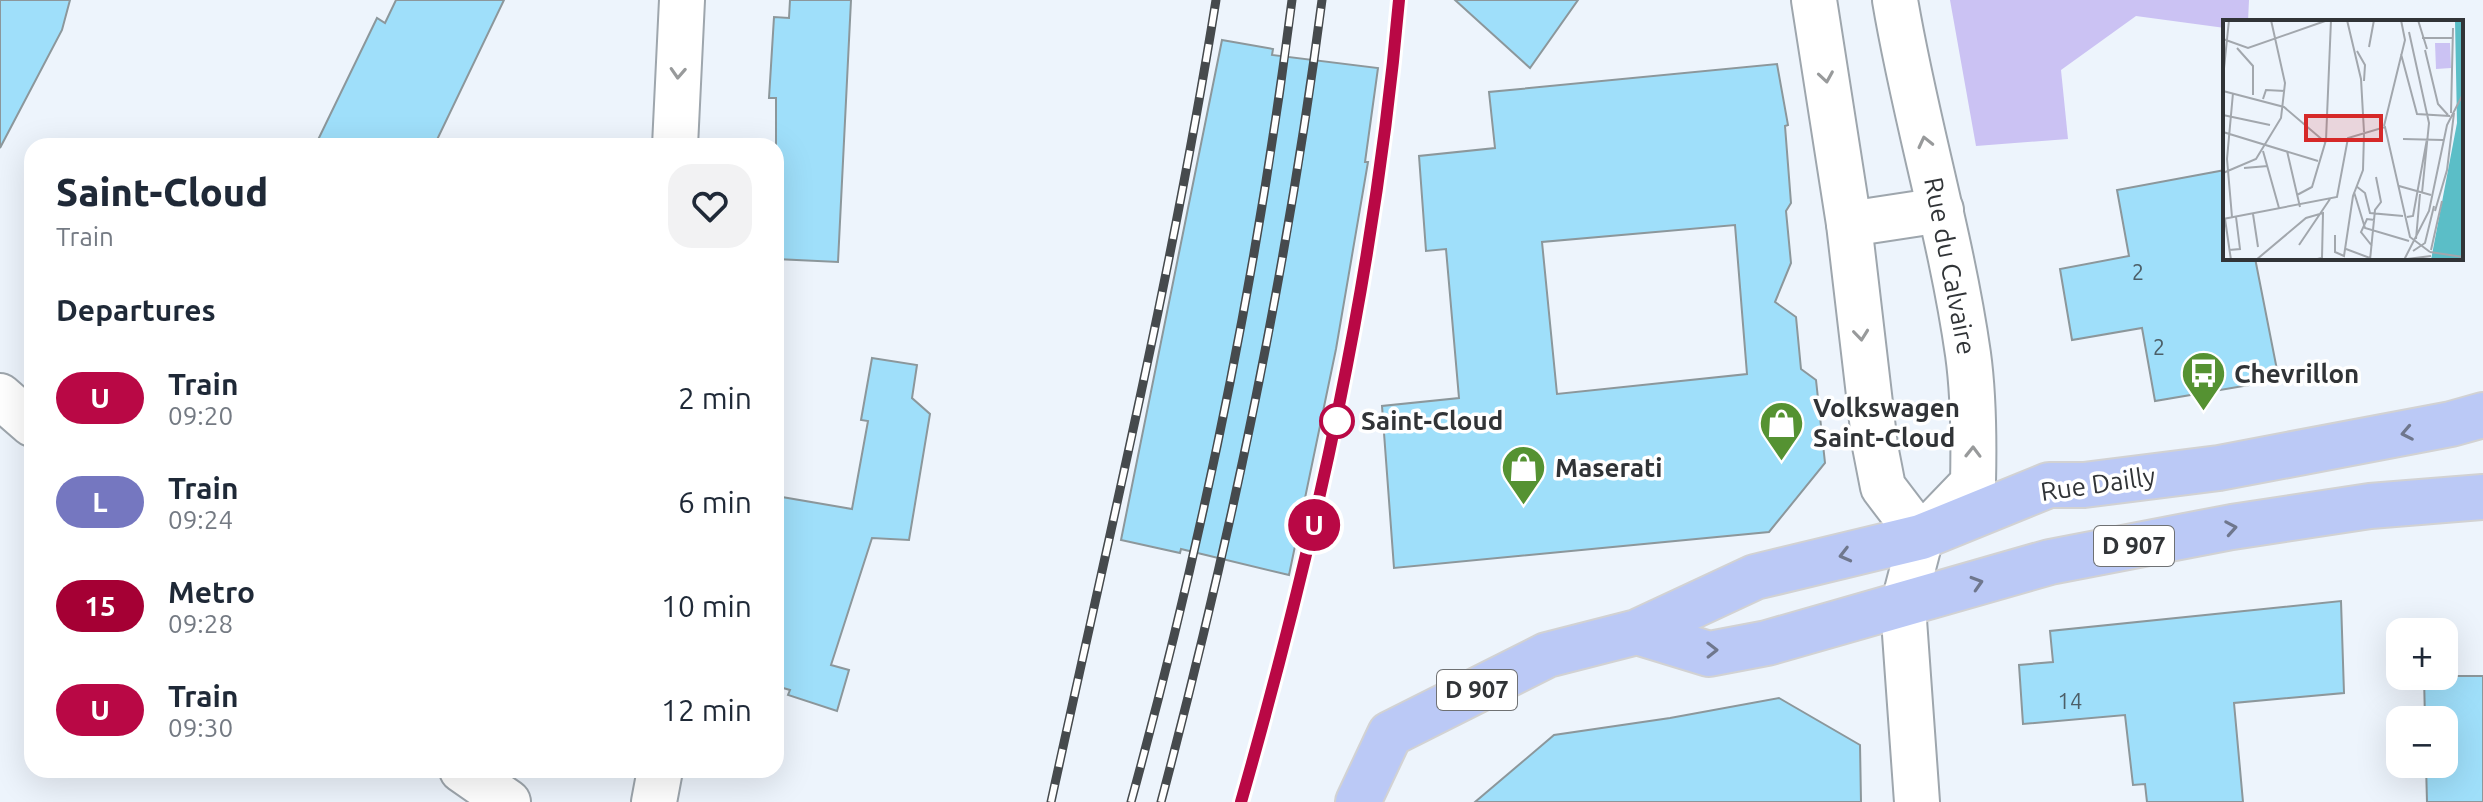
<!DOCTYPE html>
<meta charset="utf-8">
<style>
body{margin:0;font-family:Ubuntu,sans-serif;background:#f2f2f3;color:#1f2937;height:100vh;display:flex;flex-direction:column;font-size:30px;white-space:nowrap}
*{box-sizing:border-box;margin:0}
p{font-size:26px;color:#747a83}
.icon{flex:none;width:44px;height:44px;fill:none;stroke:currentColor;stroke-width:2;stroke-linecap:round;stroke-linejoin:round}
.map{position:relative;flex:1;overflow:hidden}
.side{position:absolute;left:24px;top:138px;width:760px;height:640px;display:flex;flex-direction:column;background:#fff;border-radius:24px;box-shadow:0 8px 32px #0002}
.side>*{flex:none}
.badge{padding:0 16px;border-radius:26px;font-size:28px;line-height:52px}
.fabs{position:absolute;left:2386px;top:618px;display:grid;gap:16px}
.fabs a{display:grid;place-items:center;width:72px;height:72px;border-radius:16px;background:#fff;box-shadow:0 8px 32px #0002;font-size:40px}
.map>.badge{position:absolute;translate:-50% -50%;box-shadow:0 0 0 4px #fff}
h2{padding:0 32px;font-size:30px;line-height:72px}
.round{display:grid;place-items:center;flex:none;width:84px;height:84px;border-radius:24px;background:#f2f2f3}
.headline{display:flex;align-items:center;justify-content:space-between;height:136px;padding:0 32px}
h1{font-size:38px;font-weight:800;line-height:60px}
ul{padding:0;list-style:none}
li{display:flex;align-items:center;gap:24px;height:104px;padding:0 32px}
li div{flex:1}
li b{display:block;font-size:30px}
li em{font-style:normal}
li .badge{min-width:88px;font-weight:700;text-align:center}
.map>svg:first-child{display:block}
</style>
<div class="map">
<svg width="2483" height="802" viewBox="0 0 2483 802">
<rect width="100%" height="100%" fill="#edf4fc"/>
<path fill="#cbc2f3" d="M1950,0H2249L2248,22H2225V28L2136,16L2061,70L2068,139L1976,146Z"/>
<path fill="#9fdffa" stroke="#8c979b" stroke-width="2" fill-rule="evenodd" d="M0,0H70L62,30L0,148Z
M396,0H504L434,146H315L377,18L385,23Z
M790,0H851L838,262L776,259V98H769L774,17L789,18Z
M1455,0H1578L1530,68Z
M1222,40L1273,49L1272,55L1378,68L1365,162H1368L1336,349L1289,575L1181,549L1180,553L1121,540Z
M1777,64L1788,125L1785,126L1791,203L1786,211L1791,263L1775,302L1796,317L1801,369L1816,380L1825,463L1769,532L1394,568L1382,406L1459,398L1446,249L1426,251L1419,156L1495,148L1489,92ZM1735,225L1747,374L1557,394L1542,242Z
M2225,170V258H2255L2279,380L2155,401L2142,328L2072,340L2060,269L2129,256L2117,190Z
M872,358L917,365L912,398L930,414L909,540L872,538L831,665L849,670L837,711L788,695L790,690L776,686V496L852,509L868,421L861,420Z
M2341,601L2344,693L2234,703L2243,802H2147L2145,784L2133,785L2125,715L2023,724L2019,665L2053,662L2050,631Z
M2424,676H2483V802H2427L2426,764H2444V720H2425Z
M1779,698L1860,745L1861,802H1475L1554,735L1670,718Z"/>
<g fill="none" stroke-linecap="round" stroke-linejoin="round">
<defs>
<path id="street" d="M675,146L682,0
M1849,224L1941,210
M0,396L32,424
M462,770L508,802
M654,802L660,770
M1917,802L1903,606L1921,537"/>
<path id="secondary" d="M1814,0L1849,224L1875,446L1883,487L1921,537L1973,483C1974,440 1974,397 1968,354C1951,235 1915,119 1895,0"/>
<path id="primary" d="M1637,632L1709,654L1767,643L2050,562L2232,527L2370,506L2483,497
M1358,802L1390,734L1547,655L1637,632L1755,577L1921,537L2049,485H2084L2219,468L2451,424L2483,415"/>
</defs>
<use href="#street" stroke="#9ea6ad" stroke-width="48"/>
<use href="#secondary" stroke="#9ea6ad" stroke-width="48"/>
<use href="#primary" stroke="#d2d2d3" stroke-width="48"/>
<use href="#street" stroke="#fff" stroke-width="44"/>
<use href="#secondary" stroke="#fff" stroke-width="44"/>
<use href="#primary" stroke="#bbc9f6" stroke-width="44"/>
<defs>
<path id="rail" d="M1051,802C1109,535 1173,269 1216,0
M1131,802C1203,539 1258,270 1292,0
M1161,802C1231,538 1287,271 1322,0
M1241,802C1317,540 1376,272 1399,0"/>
</defs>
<use href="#rail" stroke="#464a4d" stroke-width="9"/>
<use href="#rail" stroke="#fff" stroke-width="6" stroke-dasharray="18" stroke-linecap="butt"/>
</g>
<defs><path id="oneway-chevron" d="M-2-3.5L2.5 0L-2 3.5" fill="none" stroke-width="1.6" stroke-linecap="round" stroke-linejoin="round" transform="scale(2)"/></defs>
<g stroke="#989a9b">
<use href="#oneway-chevron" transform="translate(678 73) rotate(93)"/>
<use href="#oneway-chevron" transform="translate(1826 77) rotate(81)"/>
<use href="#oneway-chevron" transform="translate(1925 142) rotate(-103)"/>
<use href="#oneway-chevron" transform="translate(1861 335) rotate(84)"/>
<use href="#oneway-chevron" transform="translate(1973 452) rotate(-89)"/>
</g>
<g stroke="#6f778d">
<use href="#oneway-chevron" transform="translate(2407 433) rotate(169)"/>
<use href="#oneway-chevron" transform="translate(2231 528) rotate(-10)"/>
<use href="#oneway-chevron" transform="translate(1845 555) rotate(166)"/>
<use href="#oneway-chevron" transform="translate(1977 583) rotate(-17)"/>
<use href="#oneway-chevron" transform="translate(1712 650) rotate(-1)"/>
</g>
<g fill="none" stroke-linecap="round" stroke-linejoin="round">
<defs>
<path id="line" d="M1241,802C1316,539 1375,273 1399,0"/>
</defs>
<use href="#line" stroke="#fff" stroke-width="18"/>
<use href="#line" stroke="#b90845" stroke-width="12"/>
</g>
<defs>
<symbol id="bus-pin" viewBox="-11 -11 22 30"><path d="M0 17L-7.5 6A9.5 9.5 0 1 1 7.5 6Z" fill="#559232" stroke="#fff"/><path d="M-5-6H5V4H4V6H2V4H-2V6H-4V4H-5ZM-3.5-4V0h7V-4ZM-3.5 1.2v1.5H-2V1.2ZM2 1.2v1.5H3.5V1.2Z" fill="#fff"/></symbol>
<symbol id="shop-pin" viewBox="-11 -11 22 30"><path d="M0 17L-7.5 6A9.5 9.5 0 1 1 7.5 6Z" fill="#559232" stroke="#fff"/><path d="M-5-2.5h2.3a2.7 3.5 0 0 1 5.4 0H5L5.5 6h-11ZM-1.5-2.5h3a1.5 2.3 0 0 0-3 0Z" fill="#fff"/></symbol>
</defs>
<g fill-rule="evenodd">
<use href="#bus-pin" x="2178" y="348" width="51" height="69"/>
<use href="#shop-pin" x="1756" y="398" width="51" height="69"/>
<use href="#shop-pin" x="1498" y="442" width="51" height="69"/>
</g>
<circle fill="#fff" stroke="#b90845" stroke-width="4" cx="1337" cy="421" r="16"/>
<g text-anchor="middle" stroke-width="7" stroke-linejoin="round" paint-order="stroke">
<g font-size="22" fill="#4c5f68">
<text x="2138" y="280">2</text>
<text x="2159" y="355">2</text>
<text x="2070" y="709">14</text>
</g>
<g fill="#fff" stroke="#6f7173" stroke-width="2">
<rect x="2094" y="526" width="80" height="40" rx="6"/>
<rect x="1437" y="670" width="80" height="40" rx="6"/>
</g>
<g font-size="24" font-weight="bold" fill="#313437">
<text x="2134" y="554">D 907</text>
<text x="1477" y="698">D 907</text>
</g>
<g font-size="26" fill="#313437" stroke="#fff">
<text transform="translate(1950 266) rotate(79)" y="9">Rue du Calvaire</text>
<text transform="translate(2098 484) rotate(-8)" y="9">Rue Dailly</text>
</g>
<g font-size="26" font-weight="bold" fill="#313437" stroke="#fff" text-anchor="start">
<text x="2234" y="383">Chevrillon</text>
<text x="1813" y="417">Volkswagen<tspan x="1813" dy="30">Saint-Cloud</tspan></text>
<text x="1555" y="477">Maserati</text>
</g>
<g font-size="26" font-weight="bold" fill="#313437" stroke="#fff" text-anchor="start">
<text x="1361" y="430">Saint-Cloud</text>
</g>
</g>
<g transform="translate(2223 20)">
<rect width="240" height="240" fill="#edf4fc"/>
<path d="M212,23H227L228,48L213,49Z" fill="#cbc2f3"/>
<path d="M232,0H240V240H208L234,103Z" fill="#5bbec7"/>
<path fill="none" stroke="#a2a7ad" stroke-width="2" d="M124,0L138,59L141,112M195,0L204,29M186,12L206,103L199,173M199,18H229M0,19L25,28L105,0M146,27L151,0M14,28L30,46V75M202,30L215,84L225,95M134,31L142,45L141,61M178,34L194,94L227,96M0,58L6,0M0,71L61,87L102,122M40,79L43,70L62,71M228,93L230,8M0,95L47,105M161,106L182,20L178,0M0,112L95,141M180,119L220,120M40,131L56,188M64,131L77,187M21,148L45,146M0,153L33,139L58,98L62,63L48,0M133,166L142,173L147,193L180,196M176,166L208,175M131,172L142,208L186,221M74,175L89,167L103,120L108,0M212,191L224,150L231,93M30,194L35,227M9,197L4,139L10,73M184,197L190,196L204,119M0,199L114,177L125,118L162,107L187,217L207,232M2,199L8,240M112,215V232L121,236L130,176L140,150L141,114M193,219L197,174M76,225L107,179M149,226L138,212L144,199L152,200M123,229L147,238M6,230L17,229L13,197M208,230L219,181M190,231L202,223L211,186M207,232L240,237M184,239L208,236M33,240L83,198L100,193L99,238L90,240M147,240L152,190L158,182L153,157M181,240L206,191L224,105L240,74"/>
<path fill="#d62828" fill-opacity="0.15" stroke="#d62828" stroke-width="4" d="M83,96H158V120H83Z"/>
<rect width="240" height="240" fill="none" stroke="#313437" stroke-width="4"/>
</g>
</svg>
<div class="fabs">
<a>+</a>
<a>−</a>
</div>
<b class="badge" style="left:1314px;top:525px;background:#b90845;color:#fff">U</b>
<section class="side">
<div class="headline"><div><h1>Saint-Cloud</h1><p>Train</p></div><a class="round"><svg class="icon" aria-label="heart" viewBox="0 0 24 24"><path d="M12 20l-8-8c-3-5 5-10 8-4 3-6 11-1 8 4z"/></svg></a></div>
<h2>Departures</h2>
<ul>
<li><span class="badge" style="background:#b90845;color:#fff">U</span><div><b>Train</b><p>09:20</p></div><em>2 min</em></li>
<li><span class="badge" style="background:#7577c0;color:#fff">L</span><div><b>Train</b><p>09:24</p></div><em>6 min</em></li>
<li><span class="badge" style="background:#a50034;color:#fff">15</span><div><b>Metro</b><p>09:28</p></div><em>10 min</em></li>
<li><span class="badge" style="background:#b90845;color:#fff">U</span><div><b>Train</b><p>09:30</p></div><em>12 min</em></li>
</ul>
</section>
</div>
